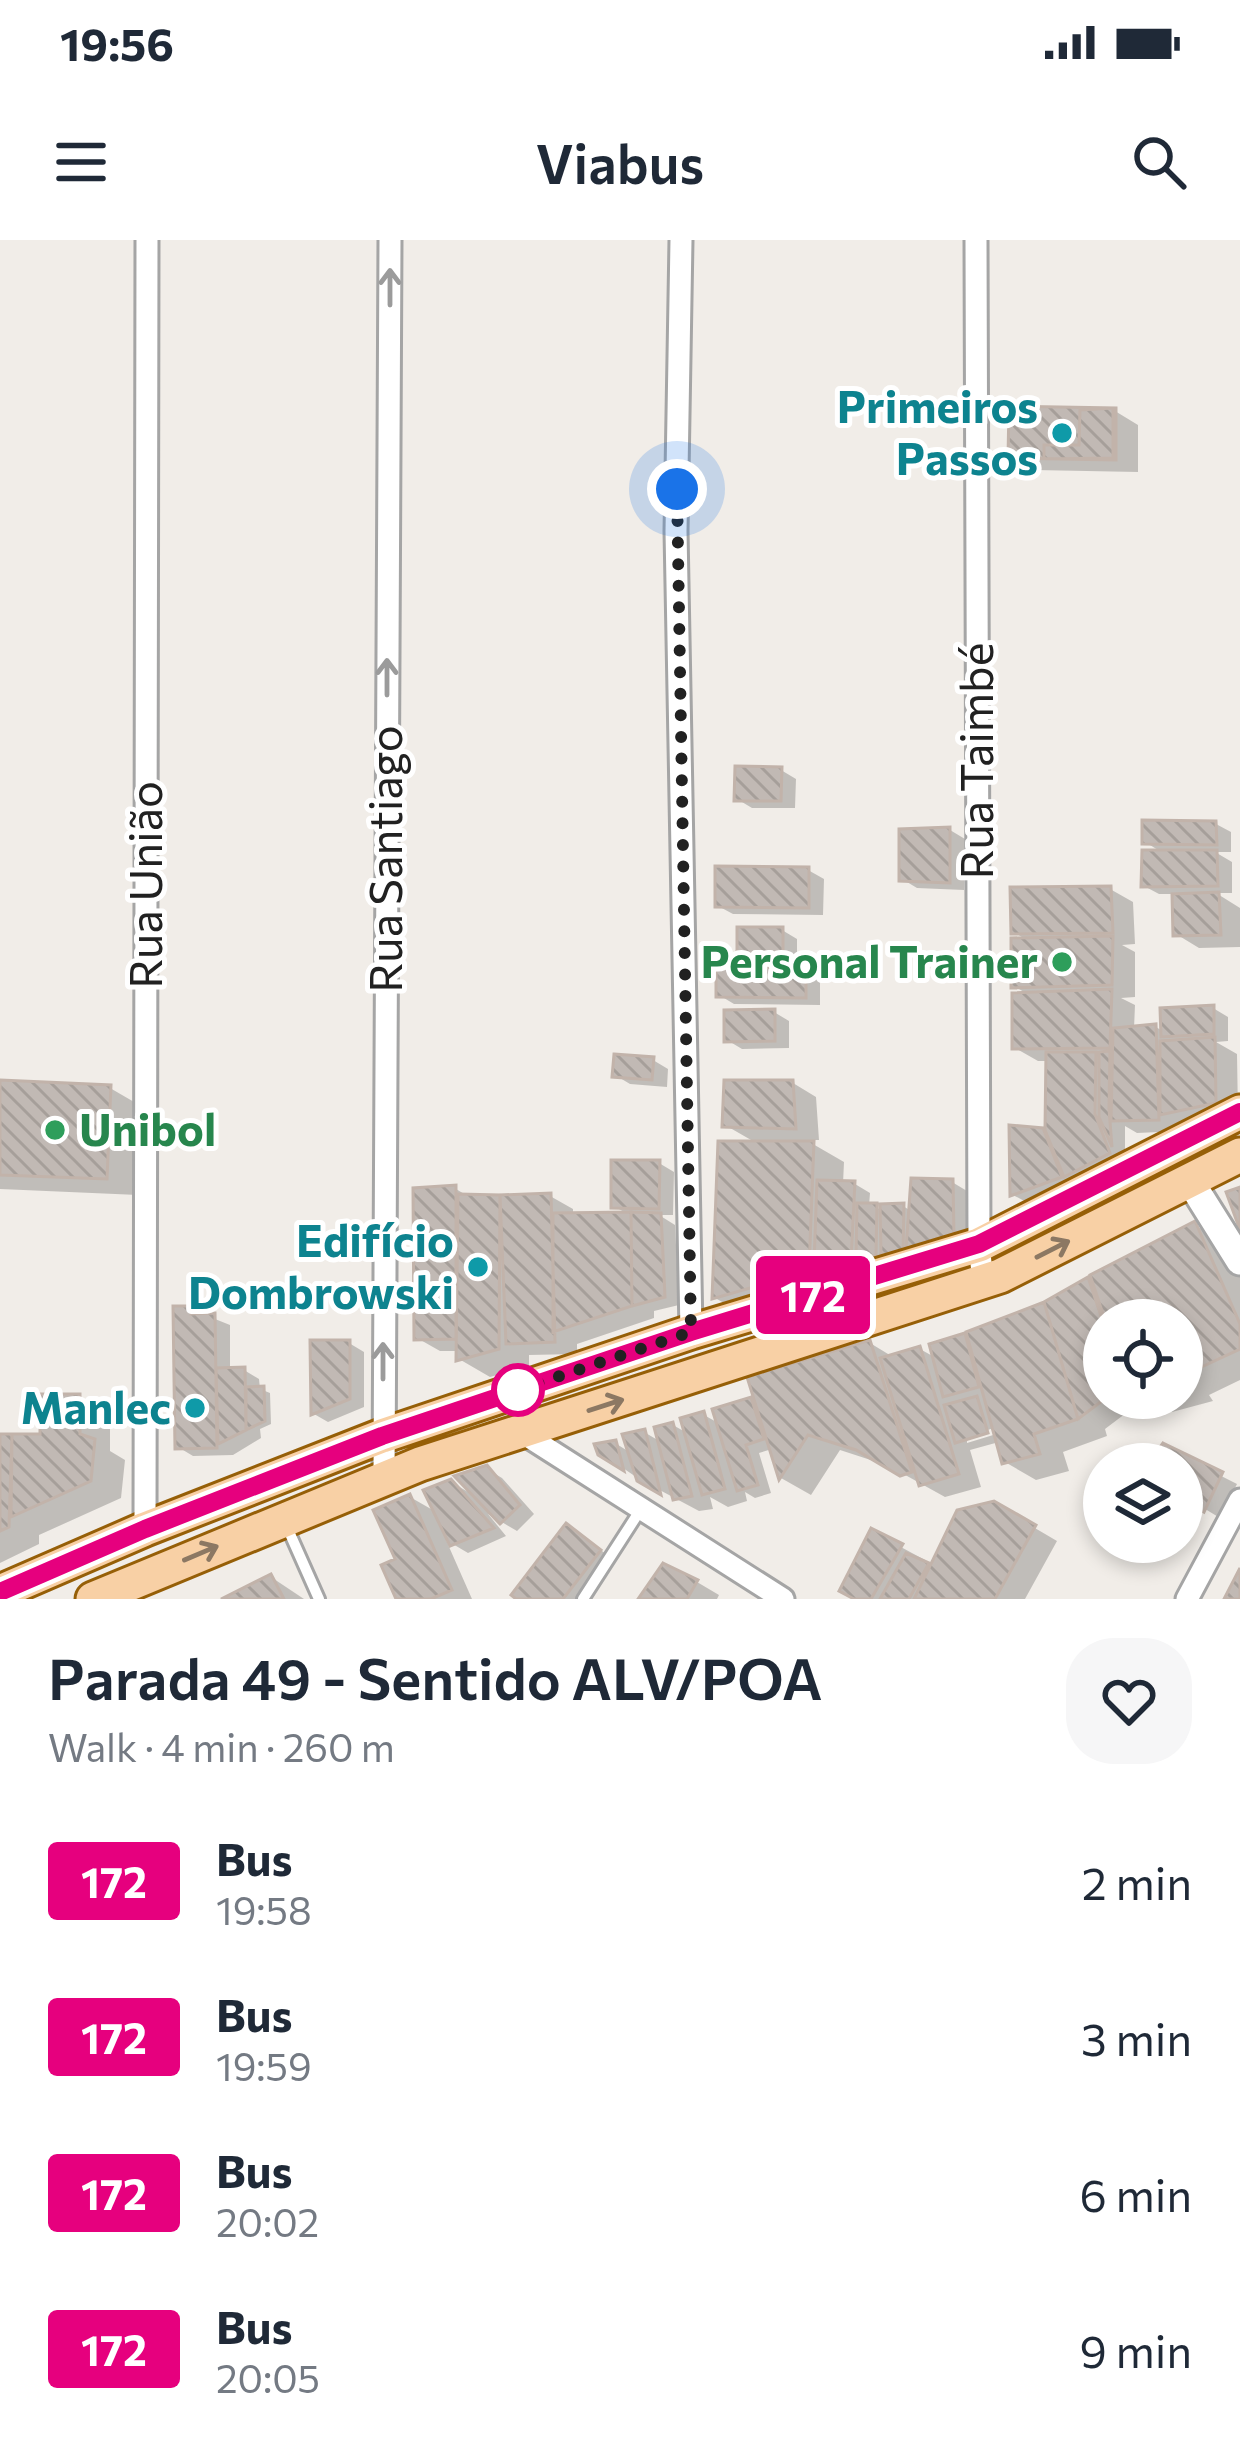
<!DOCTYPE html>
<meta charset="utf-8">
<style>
body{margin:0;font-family:Commissioner,sans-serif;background:#f6f6f7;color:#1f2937;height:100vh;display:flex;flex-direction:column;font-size:45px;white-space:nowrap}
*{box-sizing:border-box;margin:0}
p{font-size:39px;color:#747a83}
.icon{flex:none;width:66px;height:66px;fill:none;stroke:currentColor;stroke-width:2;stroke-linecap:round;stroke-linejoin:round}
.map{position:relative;height:1359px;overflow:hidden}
.details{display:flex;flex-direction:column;background:#fff;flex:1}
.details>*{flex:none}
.badge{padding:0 24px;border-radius:9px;font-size:42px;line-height:78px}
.tools{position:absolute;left:1083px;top:1059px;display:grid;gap:24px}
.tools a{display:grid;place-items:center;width:120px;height:120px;border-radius:50%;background:#fff;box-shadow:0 6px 18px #0003;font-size:60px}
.you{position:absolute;width:60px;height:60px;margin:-30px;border:9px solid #fff;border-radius:50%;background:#1a73e8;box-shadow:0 0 0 18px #1a73e833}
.map>.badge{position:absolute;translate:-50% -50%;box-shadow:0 0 0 6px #fff}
.round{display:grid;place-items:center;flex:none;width:126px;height:126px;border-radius:48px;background:#f6f6f7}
.headline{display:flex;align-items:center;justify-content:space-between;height:204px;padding:0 48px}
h1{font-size:57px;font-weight:600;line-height:90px}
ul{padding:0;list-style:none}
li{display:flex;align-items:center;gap:36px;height:156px;padding:0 48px}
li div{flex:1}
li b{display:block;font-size:45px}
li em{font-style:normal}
li .badge{min-width:132px;font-weight:700;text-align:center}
.status{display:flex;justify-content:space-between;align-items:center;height:84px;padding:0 60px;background:#fff;direction:ltr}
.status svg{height:33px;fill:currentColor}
header{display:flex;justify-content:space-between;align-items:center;height:156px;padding:0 48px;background:#fff;font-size:54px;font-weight:600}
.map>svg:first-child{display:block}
</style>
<div class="status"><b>19:56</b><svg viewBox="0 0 49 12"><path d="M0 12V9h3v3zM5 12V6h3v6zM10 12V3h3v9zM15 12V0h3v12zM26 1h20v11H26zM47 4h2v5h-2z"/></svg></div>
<header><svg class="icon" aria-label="menu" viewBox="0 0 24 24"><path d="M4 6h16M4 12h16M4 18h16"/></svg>Viabus<svg class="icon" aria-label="search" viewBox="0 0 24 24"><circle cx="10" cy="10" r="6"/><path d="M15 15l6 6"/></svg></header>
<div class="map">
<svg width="1240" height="1359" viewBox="0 0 1240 1359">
<defs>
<pattern id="building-back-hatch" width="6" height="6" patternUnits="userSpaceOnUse" patternTransform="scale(3)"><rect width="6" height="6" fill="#c1b9b4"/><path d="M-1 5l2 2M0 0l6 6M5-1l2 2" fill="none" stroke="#a69f9a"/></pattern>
</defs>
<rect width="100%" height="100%" fill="#f1ede8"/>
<path fill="#0003" fill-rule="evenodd" d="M1115,171L1138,185V232L1034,230L1011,217Z
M781,530L796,539L795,568H752L737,559Z
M1216,584L1231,592V612H1215L1232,622V653H1216L1240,668V707L1199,708L1176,694L1175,654H1159L1144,646L1163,613L1145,602Z
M950,590L965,599L964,650L917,648L902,639Z
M808,630L824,639L823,675L733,674L718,666Z
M1110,649L1133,662L1135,704L1122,705L1135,712V757L1121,758L1135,765L1134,789L1156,787L1164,792L1213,768L1228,777V801L1216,802L1237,814L1238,875L1181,891L1137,893L1125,886V909L1132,927L1089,948L1072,938L1075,946L1028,963L1013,955L1042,891L1050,896L1049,821H1038L1015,808L1029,755L1014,746L1028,701L1014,692Z
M782,690L797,699V724L756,725L740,716Z
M805,731L820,739V765L734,764L719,755Z
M774,772L789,781V808L742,809L727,800Z
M653,820L668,829L667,847L630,844L615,835Z
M0,843L110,848L141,866L138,955L0,949Z
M793,843L816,857L819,900H806L844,922L843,944H855L870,953L869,966L884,970L903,966L911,971L952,942L967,951L968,1005L874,1021L866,1017V1029L840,1030L839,1048L746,1075L715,1058L758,904L725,885Z
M659,923L674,932L673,975H659L675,985L679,1065L654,1071V1078L577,1104V1114L529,1115V1126L490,1137L459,1119V1111H440L417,1098L456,949L471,958L550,956L573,969V976L629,975L614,966Z
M1195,985L1225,1003L1240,1036V1140L1209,1155L1213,1161L1172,1172L1147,1158H1182V1080H1104V1158H1146L1105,1189L1107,1196L1063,1212L1069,1231L1036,1240L1005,1222L999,1202L970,1210L981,1247L945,1257L889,1226L840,1210L811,1255L781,1238L772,1209L759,1213L771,1253L755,1258L745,1252L747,1261L728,1267L710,1257L713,1269L699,1271L639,1239L601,1213L615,1203L631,1213L644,1192L661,1202L673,1185L687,1193L704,1175L720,1184L751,1160L759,1165L870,1103L893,1117L920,1109L936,1118L965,1096L972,1100L1088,1041L1097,1046ZM1001,1186L1003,1192L967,1203V1196Z
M190,1069L230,1085V1130H244L259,1139L260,1149L270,1153L271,1184L260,1189L261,1198L233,1215L193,1216L178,1207Z
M349,1103L364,1112V1167L328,1182L314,1174Z
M79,1157L110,1175V1211L125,1220L121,1258L39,1295V1304L0,1323V1198L42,1197Z
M1164,1207L1237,1244L1220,1278L1182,1255V1224H1152Z
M487,1229L502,1238L534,1274L517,1291L488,1274L506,1296L468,1313L446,1300L472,1359H399V1320L410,1257L438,1273L451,1242L475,1256Z
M994,1264L1057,1301L1025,1359H860L873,1292L925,1320L923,1323L932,1328Z
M582,1296L614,1320L584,1359H521Z
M271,1337L304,1359H228Z
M697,1342L719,1355L717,1359H641Z"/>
<path fill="url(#building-back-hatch)" stroke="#c2b3aa" stroke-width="3" d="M1009,166L1116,168V220L1008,218Z
M1113,168V218L1044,219V205H1079L1080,170Z
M735,526L782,527L781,561H734Z
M1142,580L1216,581L1217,605L1142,604Z
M950,587V643L899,641V589Z
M1142,610H1217L1218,646L1141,647Z
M715,626L809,627V668L715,667Z
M1111,646L1113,693L1011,694L1010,647Z
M1219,652L1221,695L1173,696L1172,654Z
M737,687H783V718L737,717Z
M1113,696L1112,745L1011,748V698Z
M716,727L806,728V758L716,757Z
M1112,749L1110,808L1012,809V753Z
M1214,765V794L1161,797L1160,768Z
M775,769V801L724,802V770Z
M1156,784L1159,880L1111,881L1113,788Z
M1215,797L1216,863L1160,875V801Z
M1110,811L1109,869L1112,907L1099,877V812Z
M1046,812H1096L1095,874L1110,913L1064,937L1045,890Z
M614,814L654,817L652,840L612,837Z
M0,840L111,845L107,939L0,935Z
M724,840H793L796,889L722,887Z
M1009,885L1043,888L1062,937L1010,956Z
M718,901H814L809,1031L712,1059Z
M611,920H660L659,969L611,968Z
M911,938L953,939L954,997L906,1009Z
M817,940L855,941L851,1022L814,1023Z
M456,945V1099L414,1100L413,948Z
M1240,947V990L1226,952Z
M551,953L555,1102L506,1104L500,955Z
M458,954L500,955L499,1109L456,1121Z
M857,963H877L876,1016L856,1014Z
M904,963L903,1015L881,1014L880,964Z
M631,972L661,973L665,1057L632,1066Z
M631,972L632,1066L553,1092V973Z
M1195,981L1240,1084V1109L1182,1136V1080H1105L1090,1035Z
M1088,1037L1104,1085L1106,1158L1078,1179L1044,1062Z
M1044,1062L1078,1179L1034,1194L1040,1214L1002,1224L966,1092Z
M173,1066H191V1074L215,1073L217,1208L175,1209Z
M965,1093L979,1147L943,1157L929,1104Z
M310,1100H350V1159L311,1175Z
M870,1100L912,1232L900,1236L856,1210L808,1195L779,1240L747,1137Z
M920,1106L959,1234L919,1246L880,1118Z
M245,1127L246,1190L218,1204L216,1128Z
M264,1146L265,1181L246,1190V1147Z
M40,1154H80V1194L95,1199L91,1241L11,1277L12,1194H40Z
M977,1156L988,1193L955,1203L944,1165Z
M751,1157L764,1199L746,1205L758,1245L737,1251L712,1169Z
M704,1171L725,1249L702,1255L680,1178Z
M673,1182L692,1256L673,1260L654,1187Z
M645,1189L661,1255L637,1241L622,1194Z
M0,1194H12L9,1287L0,1291Z
M616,1200L624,1231L598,1215L594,1204Z
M1163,1203L1223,1232L1204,1272L1182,1259V1224H1148Z
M487,1225L520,1265L500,1284L454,1236Z
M451,1239L494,1288L450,1306L423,1250Z
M410,1254L452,1350L431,1359H396L381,1325L395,1319L373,1270Z
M994,1261L1036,1285L995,1359H914L957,1270Z
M566,1283L601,1310L563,1359H516L511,1355Z
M871,1288L903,1304L871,1359H854L839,1351Z
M906,1313L929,1323L909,1359H880Z
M663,1323L698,1340L687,1359H638Z
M1240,1328V1359H1224Z
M271,1334L284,1359H221Z"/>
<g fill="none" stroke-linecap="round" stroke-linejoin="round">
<defs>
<path id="service" d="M287,1287L319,1359
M583,1359L641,1269"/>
<path id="minor" d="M681,0L676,291L691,1092
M976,0L979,1005L983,1041
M521,1192L783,1359
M384,1238L390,0
M145,1289L147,0
M1187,1359L1240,1260"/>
<path id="tertiary" d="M1190,941L1240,1021"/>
<path id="primary" d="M0,1352L145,1289L382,1196L691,1092L979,1005L1240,872
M93,1359L420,1224L1000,1036L1240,915"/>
</defs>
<use href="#service" stroke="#a5a5a5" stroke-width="16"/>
<use href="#minor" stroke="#a5a5a5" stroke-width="27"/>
<use href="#tertiary" stroke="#a5a5a5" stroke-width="33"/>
<use href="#primary" stroke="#965f07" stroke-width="39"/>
<use href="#service" stroke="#fff" stroke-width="10"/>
<use href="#minor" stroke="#fff" stroke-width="21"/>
<use href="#tertiary" stroke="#fff" stroke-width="27"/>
<use href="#primary" stroke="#f8d0a5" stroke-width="33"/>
</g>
<defs><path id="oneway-shaft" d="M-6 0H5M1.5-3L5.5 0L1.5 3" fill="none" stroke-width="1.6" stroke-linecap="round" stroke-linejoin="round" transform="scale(3)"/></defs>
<g stroke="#9b9b9b">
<use href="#oneway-shaft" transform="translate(390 47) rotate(-90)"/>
<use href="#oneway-shaft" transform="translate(387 437) rotate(-90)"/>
<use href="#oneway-shaft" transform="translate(383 1121) rotate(-90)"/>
</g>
<g stroke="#8c7863">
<use href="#oneway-shaft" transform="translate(1053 1009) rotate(-27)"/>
<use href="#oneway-shaft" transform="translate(606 1165) rotate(-18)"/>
<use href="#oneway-shaft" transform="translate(201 1313) rotate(-23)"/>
</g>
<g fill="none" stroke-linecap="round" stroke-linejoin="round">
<defs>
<path id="line" d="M0,1352L145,1289L382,1196L691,1092L979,1004L1240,872"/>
</defs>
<use href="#line" stroke="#fff" stroke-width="27"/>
<use href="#line" stroke="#e6007e" stroke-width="18"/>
<path stroke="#212121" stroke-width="12" stroke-dasharray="0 21.6" d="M518,1150L691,1092L677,249"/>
</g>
<g fill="#0f9aa8" stroke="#fff" stroke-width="4.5">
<circle cx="1062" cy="193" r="12"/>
<circle cx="478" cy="1027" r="12"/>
<circle cx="195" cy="1168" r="12"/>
</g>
<g fill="#2e9e5b" stroke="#fff" stroke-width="4.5">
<circle cx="1062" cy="722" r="12"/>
<circle cx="55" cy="890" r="12"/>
</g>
<circle fill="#fff" stroke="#e6007e" stroke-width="6" cx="518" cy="1150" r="24"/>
<g text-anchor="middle" stroke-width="10" stroke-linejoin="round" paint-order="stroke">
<g font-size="45" font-weight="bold" fill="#0d838f" stroke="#fff" text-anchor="end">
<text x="1038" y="183">Primeiros<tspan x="1038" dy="52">Passos</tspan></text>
<text x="454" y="1017">Edifício<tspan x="454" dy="52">Dombrowski</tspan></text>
<text x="171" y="1184">Manlec</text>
</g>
<g font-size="45" fill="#212121" stroke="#fff">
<text transform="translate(977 521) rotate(-90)" y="16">Rua Taimbé</text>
<text transform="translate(386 619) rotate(-90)" y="16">Rua Santiago</text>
<text transform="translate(146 645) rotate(-90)" y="16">Rua União</text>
</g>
<g font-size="45" font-weight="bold" fill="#27864d" stroke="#fff" text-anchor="end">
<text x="1038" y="738">Personal Trainer</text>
<text x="79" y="906" text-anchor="start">Unibol</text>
</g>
</g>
</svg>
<div class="tools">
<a><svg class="icon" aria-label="locate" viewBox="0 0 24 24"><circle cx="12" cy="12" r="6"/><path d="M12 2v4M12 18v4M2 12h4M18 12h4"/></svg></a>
<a><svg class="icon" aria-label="layers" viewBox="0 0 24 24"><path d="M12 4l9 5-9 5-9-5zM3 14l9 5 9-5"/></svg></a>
</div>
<div class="you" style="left:677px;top:249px"></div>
<b class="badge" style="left:813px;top:1055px;background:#e6007e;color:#fff">172</b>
</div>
<section class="details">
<div class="headline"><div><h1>Parada 49 - Sentido ALV/POA</h1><p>Walk · 4 min · 260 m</p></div><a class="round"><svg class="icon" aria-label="heart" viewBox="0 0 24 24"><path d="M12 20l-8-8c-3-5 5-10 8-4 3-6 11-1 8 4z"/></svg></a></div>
<ul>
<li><span class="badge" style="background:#e6007e;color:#fff">172</span><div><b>Bus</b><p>19:58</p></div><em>2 min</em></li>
<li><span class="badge" style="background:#e6007e;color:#fff">172</span><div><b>Bus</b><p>19:59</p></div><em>3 min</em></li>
<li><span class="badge" style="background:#e6007e;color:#fff">172</span><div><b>Bus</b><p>20:02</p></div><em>6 min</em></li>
<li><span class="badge" style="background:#e6007e;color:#fff">172</span><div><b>Bus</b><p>20:05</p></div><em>9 min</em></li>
</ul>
</section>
